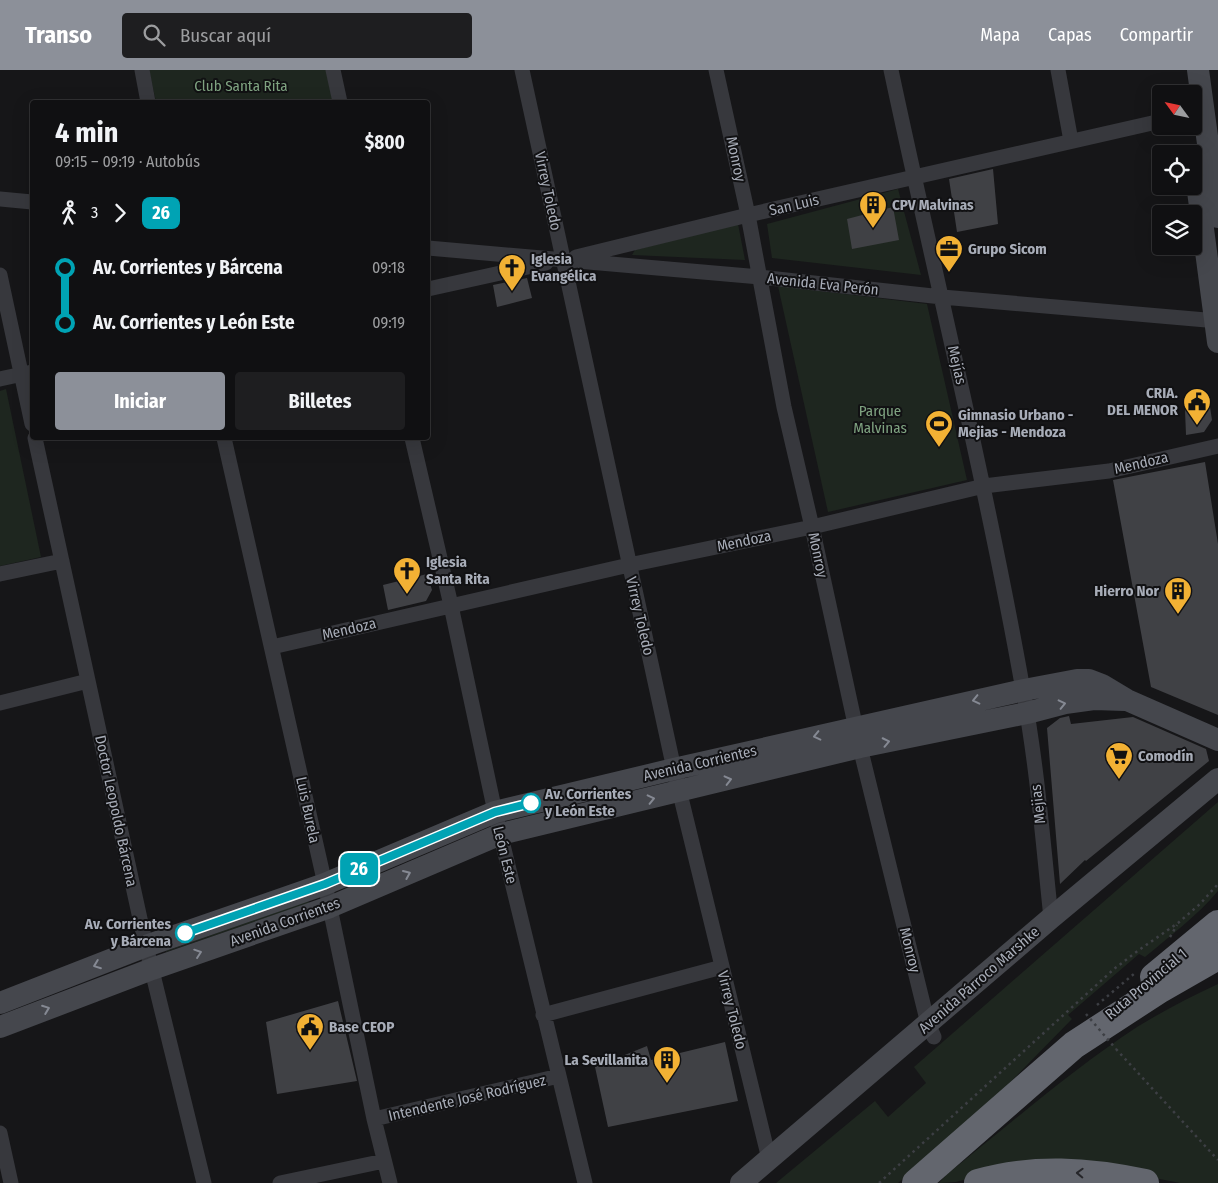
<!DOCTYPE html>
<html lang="es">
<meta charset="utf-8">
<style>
body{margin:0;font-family:"Fira Sans Condensed",sans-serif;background:#1e1e20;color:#f1f3f6;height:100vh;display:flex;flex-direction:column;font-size:19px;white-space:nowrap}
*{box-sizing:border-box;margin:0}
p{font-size:16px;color:#9c9d9f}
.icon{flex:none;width:28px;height:28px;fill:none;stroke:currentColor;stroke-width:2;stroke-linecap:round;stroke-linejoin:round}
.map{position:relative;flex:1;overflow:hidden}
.side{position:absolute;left:30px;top:30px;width:400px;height:340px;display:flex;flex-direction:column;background:#101012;border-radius:5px;box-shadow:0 5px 20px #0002,0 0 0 1px #303032}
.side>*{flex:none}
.badge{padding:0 10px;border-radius:8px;font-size:18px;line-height:32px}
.needle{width:32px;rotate:303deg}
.tools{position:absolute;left:1152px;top:15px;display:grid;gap:10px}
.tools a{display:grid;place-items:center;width:50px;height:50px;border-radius:5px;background:#101012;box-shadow:0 5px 20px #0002,0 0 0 1px #303032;font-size:25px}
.map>.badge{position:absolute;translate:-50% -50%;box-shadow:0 0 0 2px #fff}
.legs{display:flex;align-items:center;gap:8px;height:55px;padding:0 25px;font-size:16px}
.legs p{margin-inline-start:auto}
.head{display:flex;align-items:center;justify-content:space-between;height:85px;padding:0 25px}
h1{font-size:28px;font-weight:700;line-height:38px}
.cta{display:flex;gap:10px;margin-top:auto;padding:10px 25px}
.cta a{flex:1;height:58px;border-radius:5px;background:#8c9099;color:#fff;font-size:20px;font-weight:700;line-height:58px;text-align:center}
.cta a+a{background:#1e1e20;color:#f1f3f6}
ul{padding:0 25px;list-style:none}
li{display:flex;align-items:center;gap:18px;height:55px;font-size:19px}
li i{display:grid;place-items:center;width:8px;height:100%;margin:0 6px;background:currentColor}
li i::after{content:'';width:12px;height:12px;margin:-6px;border:4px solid;border-radius:50%;background:#101012}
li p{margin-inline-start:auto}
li:first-child i{background:linear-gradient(#0000 50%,currentColor 0)}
li:last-child i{background:linear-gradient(currentColor 50%,#0000 0)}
header{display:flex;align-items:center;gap:30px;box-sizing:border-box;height:70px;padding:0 25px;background:#8c9099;color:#fff}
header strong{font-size:24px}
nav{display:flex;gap:28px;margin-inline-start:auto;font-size:18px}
.search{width:350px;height:45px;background:#1e1e20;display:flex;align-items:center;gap:12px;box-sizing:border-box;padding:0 18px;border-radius:5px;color:#9c9d9f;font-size:19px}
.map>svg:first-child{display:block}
</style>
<header>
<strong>Transo</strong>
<div class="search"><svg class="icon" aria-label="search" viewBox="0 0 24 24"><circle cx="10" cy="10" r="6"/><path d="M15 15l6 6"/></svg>Buscar aquí</div>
<nav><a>Mapa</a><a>Capas</a><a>Compartir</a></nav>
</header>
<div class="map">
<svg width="1218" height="1113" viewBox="0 0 1218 1113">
<rect width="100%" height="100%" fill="#161618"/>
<path fill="#1e261f" d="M149,0H326L333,32H156Z
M898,119L921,205L772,188L767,154Z
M738,154L745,190L632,185L635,180Z
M778,216L927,234L967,410L828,442Z
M6,319L41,487L0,496V321Z
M1218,732V821C1197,846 1170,866 1145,887L1139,884L1068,945L1072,949L988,1035L898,1113H776L875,1031L888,1047L926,1013L914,997Z
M308,831L309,833L166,882V881Z
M1218,914V1113H1180L1124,1102L998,1100L956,1112L939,1113L946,1105C1009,1055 1070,1001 1137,957C1163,941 1190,927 1218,914Z"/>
<path fill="#404145" d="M993,99L998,154L957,162L949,109Z
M893,137L899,170L852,179L847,149Z
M527,208L532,228L497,237L493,215Z
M1210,337L1212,350L1204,362L1186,365L1185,340Z
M1205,392L1218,474V645L1151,617L1113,410Z
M427,504L432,520L426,531L388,540L383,515Z
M1069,646L1071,654L1133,647L1206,679L1209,691L1086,791L1085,790L1060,814L1047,658L1060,648Z
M338,931L357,1011L277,1024L266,952Z
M725,972L738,1031L608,1057L595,997L647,976L651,990Z"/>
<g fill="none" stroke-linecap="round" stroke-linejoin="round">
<path stroke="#3d3f44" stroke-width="2.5" stroke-dasharray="2.5 4" stroke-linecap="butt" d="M1170,867L1177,855
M1097,935L1135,903
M1116,979L1218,1090
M879,1113L1114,899L1139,880L1178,853L1200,834L1218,814"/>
<path stroke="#37383d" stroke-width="15" d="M142,0L148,32
M333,0L340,32
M522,0L674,699L769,1089
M716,0L748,145L784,337L812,457L860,677L928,954L934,967
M891,0C935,207 986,412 1023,620C1037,695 1043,772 1051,848
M1058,0L1071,71
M0,129L32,132
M428,178L760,207L942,227L1218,251
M576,187L748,145L1161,51
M0,205L32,354
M428,219L546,193
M0,309L32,302
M35,368L146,876L204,1113
M224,368L325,814L374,1049L390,1113
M412,368L450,531L495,742L585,1113
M0,504L62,491
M272,577L629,495L812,457L984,416L1109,401L1218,376
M0,633L88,611
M543,945L722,897
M374,1049L559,1006
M0,1063L11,1113
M280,1113L384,1091"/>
<path stroke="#45474d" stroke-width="22" d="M1198,0L1218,147
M1194,91L1218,272
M0,933L146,876L325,814L495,742L674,699L1024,620L1077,610H1089L1102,615L1127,630L1218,670
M0,957L152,899L330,837L501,764L860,677L1027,643L1065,633L1094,629L1125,630
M741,1113L1051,848L1218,709"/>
<path stroke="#63666e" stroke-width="28" d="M1154,907L1218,854
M916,1113L1074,975L1160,919L1218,886
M978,1113C1034,1097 1088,1101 1145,1113"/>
<path stroke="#3d3f44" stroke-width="2.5" stroke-dasharray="2.5 4" stroke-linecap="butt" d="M1086,944L1116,979"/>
</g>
<defs><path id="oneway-chevron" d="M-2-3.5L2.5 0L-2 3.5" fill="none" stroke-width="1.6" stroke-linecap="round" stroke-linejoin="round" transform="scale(1.25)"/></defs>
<g stroke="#858993">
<use href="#oneway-chevron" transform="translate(976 630) rotate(167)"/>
<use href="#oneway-chevron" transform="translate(1062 634) rotate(-13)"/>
<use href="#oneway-chevron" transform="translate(817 666) rotate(167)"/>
<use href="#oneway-chevron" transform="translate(886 672) rotate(-12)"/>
<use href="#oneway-chevron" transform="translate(728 710) rotate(-14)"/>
<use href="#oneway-chevron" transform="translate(651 729) rotate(-13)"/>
<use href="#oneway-chevron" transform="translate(407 804) rotate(-23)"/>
<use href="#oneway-chevron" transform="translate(198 883) rotate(-19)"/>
<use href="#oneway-chevron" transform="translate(97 895) rotate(159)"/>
<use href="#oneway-chevron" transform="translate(46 939) rotate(-21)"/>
</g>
<use stroke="#26262a" href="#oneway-chevron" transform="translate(1080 1103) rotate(-178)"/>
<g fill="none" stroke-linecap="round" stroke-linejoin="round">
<defs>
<path id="line-1" d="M185,863L325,814L495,742L531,733"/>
</defs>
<use href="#line-1" stroke="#fff" stroke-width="11"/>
<use href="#line-1" stroke="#00a3b4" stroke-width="8"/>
</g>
<defs>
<symbol id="building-pin" viewBox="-11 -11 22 30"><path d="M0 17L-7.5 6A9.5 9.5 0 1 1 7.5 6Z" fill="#f2b134" stroke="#111113"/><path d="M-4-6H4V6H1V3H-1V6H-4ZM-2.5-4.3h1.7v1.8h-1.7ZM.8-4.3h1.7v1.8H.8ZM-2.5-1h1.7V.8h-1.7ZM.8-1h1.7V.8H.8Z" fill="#111"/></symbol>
<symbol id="office-pin" viewBox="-11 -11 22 30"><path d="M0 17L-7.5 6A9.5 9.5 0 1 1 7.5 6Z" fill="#f2b134" stroke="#111113"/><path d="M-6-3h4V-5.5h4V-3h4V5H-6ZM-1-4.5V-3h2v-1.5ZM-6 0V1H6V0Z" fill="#111"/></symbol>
<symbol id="church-pin" viewBox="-11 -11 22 30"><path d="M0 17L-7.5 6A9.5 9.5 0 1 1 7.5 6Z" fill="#f2b134" stroke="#111113"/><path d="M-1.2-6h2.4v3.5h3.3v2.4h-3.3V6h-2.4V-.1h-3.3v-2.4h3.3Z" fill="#111"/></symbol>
<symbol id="civic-pin" viewBox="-11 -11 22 30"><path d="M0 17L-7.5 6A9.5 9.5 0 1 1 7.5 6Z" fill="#f2b134" stroke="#111113"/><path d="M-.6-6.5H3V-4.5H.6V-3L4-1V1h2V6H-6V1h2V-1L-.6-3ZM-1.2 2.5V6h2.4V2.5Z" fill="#111"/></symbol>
<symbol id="stadium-pin" viewBox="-11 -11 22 30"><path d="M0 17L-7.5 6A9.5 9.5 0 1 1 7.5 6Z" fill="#f2b134" stroke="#111113"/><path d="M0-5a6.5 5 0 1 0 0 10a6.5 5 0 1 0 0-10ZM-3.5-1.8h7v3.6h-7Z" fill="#111"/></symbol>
<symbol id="supermarket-pin" viewBox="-11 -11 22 30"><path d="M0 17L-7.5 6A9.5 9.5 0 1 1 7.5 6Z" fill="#f2b134" stroke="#111113"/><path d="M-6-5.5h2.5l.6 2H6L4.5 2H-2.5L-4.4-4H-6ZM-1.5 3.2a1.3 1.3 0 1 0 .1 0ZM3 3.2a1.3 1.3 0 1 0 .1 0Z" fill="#111"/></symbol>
</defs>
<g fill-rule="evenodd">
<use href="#building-pin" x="857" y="119" width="32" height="43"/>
<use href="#office-pin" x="933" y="163" width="32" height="43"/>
<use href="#church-pin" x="496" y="182" width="32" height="43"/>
<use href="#civic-pin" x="1181" y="316" width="32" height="43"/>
<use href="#stadium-pin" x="923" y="338" width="32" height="43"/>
<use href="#church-pin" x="391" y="485" width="32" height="43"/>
<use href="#building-pin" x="1162" y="505" width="32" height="43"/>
<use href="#supermarket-pin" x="1103" y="670" width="32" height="43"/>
<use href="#civic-pin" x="294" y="941" width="32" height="43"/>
<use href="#building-pin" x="651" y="974" width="32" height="43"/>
</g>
<g fill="#fff" stroke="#00a3b4" stroke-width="2.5">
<circle cx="531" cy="733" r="9"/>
<circle cx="185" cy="863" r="9"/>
</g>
<g text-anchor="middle" stroke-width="4" stroke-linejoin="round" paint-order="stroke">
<g font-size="15" fill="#7fa381" stroke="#111113">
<text x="241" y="21">Club Santa Rita</text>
<text x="880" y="346">Parque<tspan x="880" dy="17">Malvinas</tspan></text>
</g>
<g font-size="15" fill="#a8adb8" stroke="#111113">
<text transform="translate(736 89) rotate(78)" y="5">Monroy</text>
<text transform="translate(548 121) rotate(78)" y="5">Virrey Toledo</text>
<text transform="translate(794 135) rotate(-13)" y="5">San Luis</text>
<text transform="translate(823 214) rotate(6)" y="5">Avenida Eva Perón</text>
<text transform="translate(957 295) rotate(77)" y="5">Mejías</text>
<text transform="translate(1141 393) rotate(-13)" y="5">Mendoza</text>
<text transform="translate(744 471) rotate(-12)" y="5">Mendoza</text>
<text transform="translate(818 485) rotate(78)" y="5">Monroy</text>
<text transform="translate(640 546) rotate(77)" y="5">Virrey Toledo</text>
<text transform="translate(349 559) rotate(-13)" y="5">Mendoza</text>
<text transform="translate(700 693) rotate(-13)" y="5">Avenida Corrientes</text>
<text transform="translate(1038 734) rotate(-97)" y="5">Mejias</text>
<text transform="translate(308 740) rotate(78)" y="5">Luis Burela</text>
<text transform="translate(116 741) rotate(78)" y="5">Doctor Leopoldo Bárcena</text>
<text transform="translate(505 785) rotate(76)" y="5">León Este</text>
<text transform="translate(285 852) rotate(-20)" y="5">Avenida Corrientes</text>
<text transform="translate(910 880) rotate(76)" y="5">Monroy</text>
<text transform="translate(979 910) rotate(-41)" y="5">Avenida Párroco Marshke</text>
<text transform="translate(1146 914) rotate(-40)" y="5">Ruta Provincial 1</text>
<text transform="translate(732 940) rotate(76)" y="5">Virrey Toledo</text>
<text transform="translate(467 1028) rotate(-13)" y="5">Intendente José Rodríguez</text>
</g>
<g font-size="15" font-weight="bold" fill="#a8adb8" stroke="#111113" text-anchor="start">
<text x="892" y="140">CPV Malvinas</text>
<text x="968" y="184">Grupo Sicom</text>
<text x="531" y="194">Iglesia<tspan x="531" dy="17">Evangélica</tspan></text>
<text x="1178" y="328" text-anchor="end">CRIA.<tspan x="1178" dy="17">DEL MENOR</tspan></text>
<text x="958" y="350">Gimnasio Urbano -<tspan x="958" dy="17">Mejias - Mendoza</tspan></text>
<text x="426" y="497">Iglesia<tspan x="426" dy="17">Santa Rita</tspan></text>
<text x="1159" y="526" text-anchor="end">Hierro Nor</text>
<text x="1138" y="691">Comodín</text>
<text x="329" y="962">Base CEOP</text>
<text x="648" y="995" text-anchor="end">La Sevillanita</text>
</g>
<g font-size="15" font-weight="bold" fill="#a8adb8" stroke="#111113" text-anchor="start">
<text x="545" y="729">Av. Corrientes<tspan x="545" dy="17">y León Este</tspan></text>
<text x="171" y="859" text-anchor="end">Av. Corrientes<tspan x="171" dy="17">y Bárcena</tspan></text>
</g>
</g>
</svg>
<div class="tools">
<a><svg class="needle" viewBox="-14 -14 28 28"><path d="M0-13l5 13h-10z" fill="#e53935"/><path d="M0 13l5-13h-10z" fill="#9c9d9f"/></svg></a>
<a><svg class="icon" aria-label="locate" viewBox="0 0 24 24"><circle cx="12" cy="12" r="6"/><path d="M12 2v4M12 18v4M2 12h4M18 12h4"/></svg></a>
<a><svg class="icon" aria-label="layers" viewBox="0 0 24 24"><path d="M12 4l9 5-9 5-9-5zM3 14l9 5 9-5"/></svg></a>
</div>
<b class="badge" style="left:359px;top:799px;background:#00a3b4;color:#fff">26</b>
<section class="side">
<div class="head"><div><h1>4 min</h1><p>09:15 – 09:19 · Autobús</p></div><b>$800</b></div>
<div class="legs"><svg class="icon" aria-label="walk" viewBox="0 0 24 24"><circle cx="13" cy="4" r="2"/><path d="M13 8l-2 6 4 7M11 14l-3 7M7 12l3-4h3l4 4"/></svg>3<svg class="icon" aria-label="forward" viewBox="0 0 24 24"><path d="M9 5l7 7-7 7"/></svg><b class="badge" style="background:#00a3b4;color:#fff">26</b></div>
<ul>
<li><i style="color:#00a3b4"></i><b>Av. Corrientes y Bárcena</b><p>09:18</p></li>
<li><i style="color:#00a3b4"></i><b>Av. Corrientes y León Este</b><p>09:19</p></li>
</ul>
<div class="cta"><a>Iniciar</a><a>Billetes</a></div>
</section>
</div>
